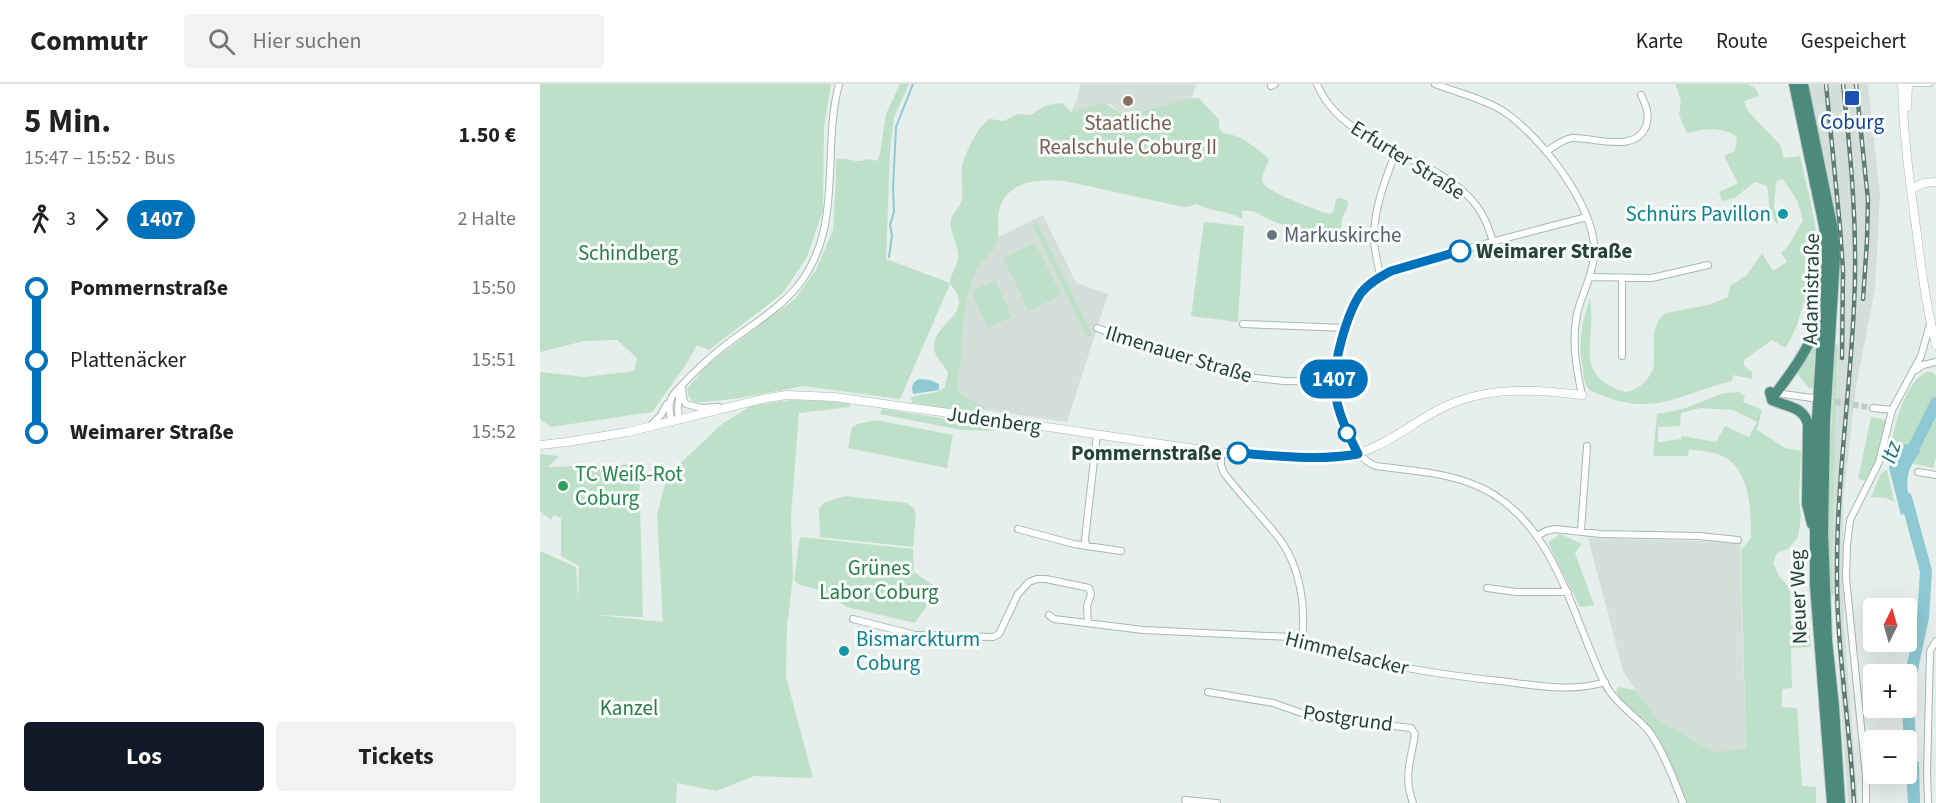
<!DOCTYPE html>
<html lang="de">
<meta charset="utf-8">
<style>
body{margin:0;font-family:"Source Sans 3",sans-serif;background:#f2f2f2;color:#202124;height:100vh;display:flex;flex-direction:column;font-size:22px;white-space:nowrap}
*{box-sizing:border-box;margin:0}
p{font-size:20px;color:#757577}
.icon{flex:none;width:33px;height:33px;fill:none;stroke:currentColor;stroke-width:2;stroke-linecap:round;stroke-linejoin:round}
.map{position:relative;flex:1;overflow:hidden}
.sheet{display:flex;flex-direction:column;background:#fff;width:540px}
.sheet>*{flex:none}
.badge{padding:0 12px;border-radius:20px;font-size:21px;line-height:39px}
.needle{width:39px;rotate:5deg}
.tools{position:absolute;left:1323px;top:514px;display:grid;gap:12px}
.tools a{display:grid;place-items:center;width:54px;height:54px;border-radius:6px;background:#fff;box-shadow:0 6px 24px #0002;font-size:30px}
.map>.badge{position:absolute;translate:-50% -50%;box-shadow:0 0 0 3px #fff}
.legs{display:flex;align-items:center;gap:9px;height:66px;padding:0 24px;font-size:20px}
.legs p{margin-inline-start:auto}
.overview{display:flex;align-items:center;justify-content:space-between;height:102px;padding:0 24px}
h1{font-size:33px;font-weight:700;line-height:45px}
.action{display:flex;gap:12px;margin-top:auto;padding:12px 24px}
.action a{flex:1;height:69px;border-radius:6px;background:#111827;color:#fff;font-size:24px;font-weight:700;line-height:69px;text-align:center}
.action a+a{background:#f2f2f2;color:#202124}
ul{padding:0 24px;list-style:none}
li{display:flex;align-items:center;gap:21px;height:72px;font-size:22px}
li i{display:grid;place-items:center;width:9px;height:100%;margin:0 8px;background:currentColor}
li i::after{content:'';width:15px;height:15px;margin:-8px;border:4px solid;border-radius:50%;background:#fff}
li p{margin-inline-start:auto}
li:first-child i{background:linear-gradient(#0000 50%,currentColor 0)}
li:last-child i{background:linear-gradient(currentColor 50%,#0000 0)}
header{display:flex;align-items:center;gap:36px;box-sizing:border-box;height:84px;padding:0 30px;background:#fff;border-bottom:2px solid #e0e0e0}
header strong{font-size:28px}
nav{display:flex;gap:33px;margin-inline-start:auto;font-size:21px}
.search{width:420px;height:54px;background:#f2f2f2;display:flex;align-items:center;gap:15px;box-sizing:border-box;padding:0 21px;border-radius:6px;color:#757577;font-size:22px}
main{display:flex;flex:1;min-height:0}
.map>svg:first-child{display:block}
</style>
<header>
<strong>Commutr</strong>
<div class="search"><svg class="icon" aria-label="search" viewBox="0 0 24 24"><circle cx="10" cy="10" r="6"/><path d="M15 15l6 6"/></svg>Hier suchen</div>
<nav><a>Karte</a><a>Route</a><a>Gespeichert</a></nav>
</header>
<main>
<section class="sheet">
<div class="overview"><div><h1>5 Min.</h1><p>15:47 – 15:52 · Bus</p></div><b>1.50 €</b></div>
<div class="legs"><svg class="icon" aria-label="walk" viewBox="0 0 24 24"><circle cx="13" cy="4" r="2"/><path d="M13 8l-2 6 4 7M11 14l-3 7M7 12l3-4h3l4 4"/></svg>3<svg class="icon" aria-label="forward" viewBox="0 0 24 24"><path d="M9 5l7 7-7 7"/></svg><b class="badge" style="background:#0072bc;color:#fff">1407</b><p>2 Halte</p></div>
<ul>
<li><i style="color:#0072bc"></i><b>Pommernstraße</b><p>15:50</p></li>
<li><i style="color:#0072bc"></i><span>Plattenäcker</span><p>15:51</p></li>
<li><i style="color:#0072bc"></i><b>Weimarer Straße</b><p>15:52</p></li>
</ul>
<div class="action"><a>Los</a><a>Tickets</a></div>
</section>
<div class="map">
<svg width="1396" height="719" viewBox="0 0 1396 719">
<rect width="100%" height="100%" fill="#e6efeb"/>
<path fill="#d4dfda" d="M540,0H656L652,14L590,31L580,29L570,20L531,28L537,15Z
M1267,0H1328L1340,111L1335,204L1316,303L1303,418L1304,541L1318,719H1308L1292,488L1301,173L1296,129Z
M503,131L536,199L568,210L527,338L411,321L427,215L442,161Z
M1048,454L1200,458L1206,666L1174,668L1117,635L1102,616L1083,587Z"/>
<path fill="#bfe0c8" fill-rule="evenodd" d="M0,0H291L284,43L283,126L267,173L243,209L169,266L157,261L147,279L112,328L11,343L0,335V288L45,293L94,287L97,274L77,256L44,257L0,268Z
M360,0H369L354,33L350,68L346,175L410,199C410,191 417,183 418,173C419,161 409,149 411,136C413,128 420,123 422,116C424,105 420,93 422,83C424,71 439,39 450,35L464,37L477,30L490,31L507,21L522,19L531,28L565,19L580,29L590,31L646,15L659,14L679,36V44L683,49C701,51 712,61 726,72L729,76C727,81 720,93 723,99C728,108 778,127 790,130L794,127L796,115L801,114L808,117C809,125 804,128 802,135C800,142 802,149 800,156C782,163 771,149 756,144C748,141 740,141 733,137C722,133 714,124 702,127V135C688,127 670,127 656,120L647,123H643L525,97C495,94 461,98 458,134C458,143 460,154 456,162C451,171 441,177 436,187C425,212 422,245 421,272C421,283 417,294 417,304C423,316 435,314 444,323V326L438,329L372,319L371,314C383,307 393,313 405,303L408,288C403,279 394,273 394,263C395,236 437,230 410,200L360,315L263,302L201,314L155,319L149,313L147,305L167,281L255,215L276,186L293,146L296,93V75C306,74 309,76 317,77C326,77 327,73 337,77L340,70L346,30Z
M1135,0H1208L1215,4L1219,12L1204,17L1208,27L1240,61L1244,74L1260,72C1271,121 1286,170 1275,221L1264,219L1257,241L1246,264L1232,256L1204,276V282L1212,288V295L1193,291L1192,297C1132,312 1115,335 1051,307C1044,302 1044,294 1043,286C1038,258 1041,241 1050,214C1051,224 1052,233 1051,242C1050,269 1044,288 1072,303C1076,305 1081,307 1085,308C1096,308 1110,295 1113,285C1117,266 1107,242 1126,229L1168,221L1188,213L1190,202L1207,191L1222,169L1233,187L1247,178L1241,169C1253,159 1254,149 1263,137L1258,118L1243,95L1237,97L1236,100L1234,123L1238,138L1237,140C1225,125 1231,119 1227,102L1215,98L1194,114L1182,117L1179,108L1198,99L1185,74L1186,71L1195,67L1197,53C1180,42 1166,45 1147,49L1139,31L1141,16Z
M497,138L552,251L547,253L492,140Z
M664,138L704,142L698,238L651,232Z
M495,159L521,211L489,227L463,174Z
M455,196L472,233L448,244L431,207Z
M1276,252L1273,304H1269L1256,288Z
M1298,260L1292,488L1294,511L1288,513L1289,392L1295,261Z
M1387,288H1392L1396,292V374L1393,384L1348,374C1353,350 1362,299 1387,288Z
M1199,308L1205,312L1203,318L1222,326L1217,346L1245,364L1261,367L1259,416L1261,433L1258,453L1248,465L1237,469L1233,479L1239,492L1250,504L1251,542H1269L1271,563L1251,564L1252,604L1242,605V623L1257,624L1262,702L1276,703V719H1144L1115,651L1080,617L1076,605L1079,603L1095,606L1117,635L1174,668L1206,665L1201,466L1211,454C1211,425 1211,383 1178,370C1169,367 1158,367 1149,365L1148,372H1113L1117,330L1143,325L1184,309ZM1160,324L1193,326L1217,338L1209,353L1185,342L1176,358L1142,352L1141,355L1118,358V343L1140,342L1141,329Z
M250,316L288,317L310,319V323L259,329L251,432L253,493L247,542L246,593L273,694L214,692L176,707L137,699L136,719H0V467L36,483L38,516L39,482L21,472V434L14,431L11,436L0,427V370L19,372L8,383L99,380L103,533L57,531L123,538L117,431L127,392L182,340L211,322Z
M342,325L455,342L454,347L421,346L340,330Z
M1331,333L1346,336L1337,374L1326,397L1318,395Z
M336,336L413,351L407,384L308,364L312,343L318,340Z
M1347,386L1354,418L1346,414L1331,413L1341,389Z
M305,412L366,419L374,424L376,430L373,463L280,453L279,424L285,418Z
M1020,450L1042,460L1035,469L1054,521L1040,523L1008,459Z
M260,453L373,465L374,488L398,505L375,539L307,523L285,508L258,500L254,495Z"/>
<path fill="#8ec9d4" d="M379,295L390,296L399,300V306L373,310C371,302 372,299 379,295Z
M1362,359L1381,367C1362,391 1367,400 1371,427L1361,431L1349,384L1351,377Z
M1376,538L1386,541L1381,563L1369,566Z
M1367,676L1379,678L1380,719H1369Z"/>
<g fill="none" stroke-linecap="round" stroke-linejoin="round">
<path stroke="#8ec9d4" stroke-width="2" d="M349,173L352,151L350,141L354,128L353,104L356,43L373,0"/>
<path stroke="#8ec9d4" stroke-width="12" d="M1367,377L1396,319
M1366,414L1386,487L1383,533L1367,609L1374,719"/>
<path stroke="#bfccc8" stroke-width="6" stroke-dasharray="6 3" stroke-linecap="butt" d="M1286,316L1333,324"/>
<defs>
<path id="pedestrian" d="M1373,0H1390"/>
<path id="minor" d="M777,0C802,61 887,69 929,113C942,126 948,141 953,158
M895,0C918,9 942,14 963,27C1001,52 1059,126 1054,173C1052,192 1043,208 1038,226C1031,255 1036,283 1042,311
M731,2L735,0
M1007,67C1015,62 1023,55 1032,54C1053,53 1096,70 1106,42C1110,31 1106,21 1101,11
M1047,133C1004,144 961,155 919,167C889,176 845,182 823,206C811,219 808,240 802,256C796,275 791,294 796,314C802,339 810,372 836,382C867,386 900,388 930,399C1013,429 1030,528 1064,598C1074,618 1092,629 1107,645C1121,661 1135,698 1143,719
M840,192C838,178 833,164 834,150C835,121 846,94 856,67
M1050,193L1112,194L1168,181
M703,240L806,244
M557,244L679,286L706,293L744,297L794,298
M1082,272V194
M1376,286L1383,281L1396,278
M142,301L143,315L146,320L161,324L178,323
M1236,309L1272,314
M1333,324L1352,326
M139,336L138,323L140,307
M131,337C130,330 128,322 131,315C133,309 138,306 142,301C155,287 168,275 183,263C207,244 237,227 257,203C305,144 281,68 299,0
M110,342L121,331L127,320
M681,368V381L684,389C702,413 723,433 741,457C760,484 766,522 762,555
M1378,388L1396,391
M478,445L534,460L581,467
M1041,447L1047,362
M997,452L1006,447L1015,445L1061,450L1159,452L1198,456
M546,461L545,455L557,350
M947,504L976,508H1028
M509,531L514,535L603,546L750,553C773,557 794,567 816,573C864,585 912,592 960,597C993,601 1032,609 1065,598
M313,535L375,551L453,553L459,550L478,510L489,498L497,495H506L549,504L551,510L547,522L548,539
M668,608L733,619L773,633L871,644L875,650C871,676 863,692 873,719
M1326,692L1359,690
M645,716L677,719
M1326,719V692L1306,494L1307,462L1310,436L1339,378L1352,326L1381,272L1390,240
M1388,719L1387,689L1390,567L1396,557"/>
<path id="tertiary" d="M1362,0C1363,48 1369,95 1376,143C1381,182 1386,222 1396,261
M1367,23L1368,0
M1371,105L1384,99L1396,98
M0,361L27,358L88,348L227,314L247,311L294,313C386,326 477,338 568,352C643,363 723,378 798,373C838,370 866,342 900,325C944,302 993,305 1042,311"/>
<path id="trunk" d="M1254,0L1284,142L1287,172L1277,335L1275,447V501L1292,719
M1263,0L1293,146L1295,173L1285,336L1283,449L1287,556L1294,623L1300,719
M1230,308L1232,316C1247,323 1263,322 1268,340L1267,420L1272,440
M1236,309C1254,285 1271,262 1279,234"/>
</defs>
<use href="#pedestrian" stroke="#a8b8b2" stroke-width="6"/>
<use href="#minor" stroke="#a8b8b2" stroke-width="8"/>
<use href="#tertiary" stroke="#a8b8b2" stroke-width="9"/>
<use href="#trunk" stroke="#c2cac8" stroke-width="12"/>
<use href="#pedestrian" stroke="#fff" stroke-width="4.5"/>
<use href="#minor" stroke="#fff" stroke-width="6"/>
<use href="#tertiary" stroke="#fff" stroke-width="8"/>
<use href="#trunk" stroke="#4c8a7c" stroke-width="10"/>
<defs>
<path id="rail" d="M1286,0L1300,143L1303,187L1302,274
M1303,0C1311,74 1318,147 1314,222C1310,309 1297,396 1297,484C1296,562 1310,641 1314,719
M1316,0L1328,116L1327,157L1323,215"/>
</defs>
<use href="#rail" stroke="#5f7d75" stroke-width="4.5"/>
<use href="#rail" stroke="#f7fbf9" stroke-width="2" stroke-dasharray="7" stroke-linecap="butt"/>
</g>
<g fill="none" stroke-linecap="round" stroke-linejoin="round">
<defs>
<path id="line-1" d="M698,369C737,372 779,377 818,370C808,350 797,328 795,306C792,281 807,229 821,209C829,199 840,193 851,187L920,167"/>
</defs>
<use href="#line-1" stroke="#fff" stroke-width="14"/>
<use href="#line-1" stroke="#0072bc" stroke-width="9"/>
</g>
<rect fill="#1a4fb4" stroke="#f7fbf9" stroke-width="2" x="1304" y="6" width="16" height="16" rx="3"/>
<circle fill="#8d6e63" stroke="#f7fbf9" stroke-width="2" cx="588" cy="17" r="6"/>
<g fill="#0f9aa8" stroke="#f7fbf9" stroke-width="2">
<circle cx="1243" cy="130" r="6"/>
<circle cx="304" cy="567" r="6"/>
</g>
<circle fill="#6b7280" stroke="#f7fbf9" stroke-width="2" cx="732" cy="151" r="6"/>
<g fill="#fff" stroke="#0072bc" stroke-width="3">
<circle cx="920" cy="167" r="10"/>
<circle cx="807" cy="349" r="8"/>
<circle cx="698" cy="369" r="10"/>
</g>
<circle fill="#2e9e5b" stroke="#f7fbf9" stroke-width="2" cx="23" cy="402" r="6"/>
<g text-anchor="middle" stroke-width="6" stroke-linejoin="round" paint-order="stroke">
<g font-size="21" fill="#164399" stroke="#f7fbf9">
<text x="1312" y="45">Coburg</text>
</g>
<g font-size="21" fill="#785e54" stroke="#f7fbf9">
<text x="588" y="46">Staatliche<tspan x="588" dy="24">Realschule Coburg II</tspan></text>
</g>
<g font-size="21" fill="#24423a" stroke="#f7fbf9">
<text transform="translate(868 76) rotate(32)" y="7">Erfurter Straße</text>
<text transform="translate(1271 205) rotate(-89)" y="7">Adamistraße</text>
<text transform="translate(639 270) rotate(17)" y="7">Ilmenauer Straße</text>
<text transform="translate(454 336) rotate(8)" y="7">Judenberg</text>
<text transform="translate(1258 513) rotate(-92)" y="7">Neuer Weg</text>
<text transform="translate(807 569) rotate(14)" y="7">Himmelsacker</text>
<text transform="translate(808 634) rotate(8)" y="7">Postgrund</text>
</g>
<g font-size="21" fill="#0d838f" stroke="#f7fbf9" text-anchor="end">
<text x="1231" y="137">Schnürs Pavillon</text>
<text x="316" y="562" text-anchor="start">Bismarckturm<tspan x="316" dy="24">Coburg</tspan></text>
</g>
<g font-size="21" fill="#5b616d" stroke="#f7fbf9" text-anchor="start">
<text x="744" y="158">Markuskirche</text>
</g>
<g font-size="21" font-weight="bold" fill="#24423a" stroke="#f7fbf9" text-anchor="start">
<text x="936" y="174">Weimarer Straße</text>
<text x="682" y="376" text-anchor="end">Pommernstraße</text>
</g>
<g font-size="21" fill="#2d7a4b" stroke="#f7fbf9">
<text x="88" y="176">Schindberg</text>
<text x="339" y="491">Grünes<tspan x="339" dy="24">Labor Coburg</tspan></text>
<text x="89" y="631">Kanzel</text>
</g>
<g font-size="21" fill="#27864d" stroke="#f7fbf9" text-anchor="start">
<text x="35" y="397">TC Weiß-Rot<tspan x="35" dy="24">Coburg</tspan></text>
</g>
<g font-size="22" font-style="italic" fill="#1c6f80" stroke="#f7fbf9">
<text transform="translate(1350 368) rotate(-72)" y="8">Itz</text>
</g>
</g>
</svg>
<div class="tools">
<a><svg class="needle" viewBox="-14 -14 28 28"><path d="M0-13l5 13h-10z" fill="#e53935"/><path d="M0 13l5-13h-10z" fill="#757577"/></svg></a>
<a>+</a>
<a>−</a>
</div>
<b class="badge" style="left:794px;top:295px;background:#0072bc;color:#fff">1407</b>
</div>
</main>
